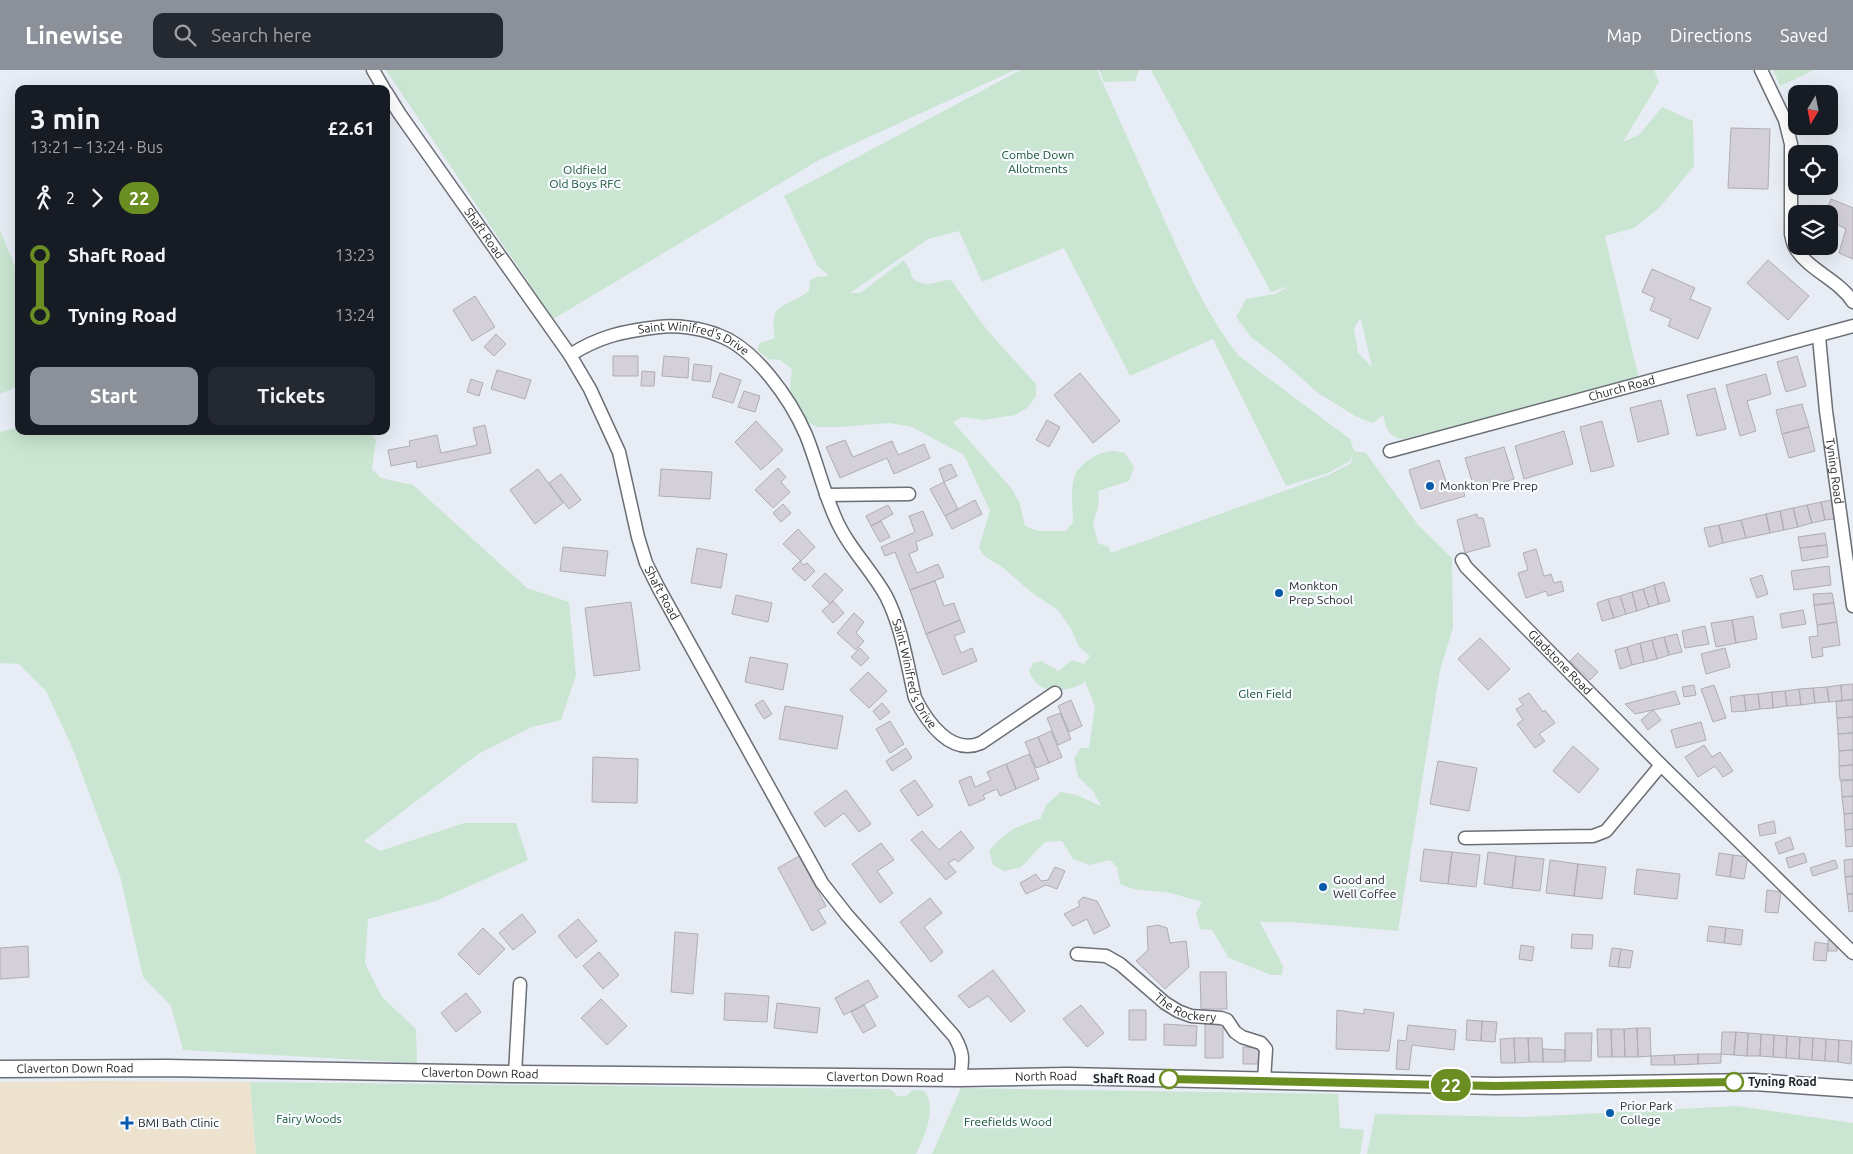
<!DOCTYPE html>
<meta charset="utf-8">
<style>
body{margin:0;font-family:Ubuntu,sans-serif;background:#242831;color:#f1f3f6;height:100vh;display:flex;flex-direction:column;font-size:19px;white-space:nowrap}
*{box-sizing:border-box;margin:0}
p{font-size:16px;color:#9ea1a6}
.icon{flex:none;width:28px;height:28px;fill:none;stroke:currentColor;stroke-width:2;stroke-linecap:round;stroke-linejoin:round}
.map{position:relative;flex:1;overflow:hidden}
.drawer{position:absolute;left:15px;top:15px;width:375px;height:350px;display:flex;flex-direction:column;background:#171b24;border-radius:10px;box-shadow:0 5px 20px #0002}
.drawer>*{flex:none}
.badge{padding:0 10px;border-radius:16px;font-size:18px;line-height:32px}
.needle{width:32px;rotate:190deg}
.tools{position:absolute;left:1788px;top:15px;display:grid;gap:10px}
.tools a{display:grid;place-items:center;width:50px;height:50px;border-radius:10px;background:#171b24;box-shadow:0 5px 20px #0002;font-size:25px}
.map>.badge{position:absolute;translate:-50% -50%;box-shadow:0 0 0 2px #fff}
.legs{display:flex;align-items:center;gap:8px;height:55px;padding:0 15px;font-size:16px}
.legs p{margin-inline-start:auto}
.headline{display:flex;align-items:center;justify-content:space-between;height:85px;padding:0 15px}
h1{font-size:28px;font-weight:600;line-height:38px}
.primary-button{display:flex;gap:10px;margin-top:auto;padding:10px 15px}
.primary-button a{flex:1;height:58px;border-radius:10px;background:#8c9099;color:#fff;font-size:20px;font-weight:600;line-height:58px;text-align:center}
.primary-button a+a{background:#242831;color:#f1f3f6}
ul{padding:0 15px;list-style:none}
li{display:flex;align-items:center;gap:18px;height:60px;font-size:19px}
li i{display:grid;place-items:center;width:8px;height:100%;margin:0 6px;background:currentColor}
li i::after{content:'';width:12px;height:12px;margin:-6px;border:4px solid;border-radius:50%;background:#171b24}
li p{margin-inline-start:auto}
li:first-child i{background:linear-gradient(#0000 50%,currentColor 0)}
li:last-child i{background:linear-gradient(currentColor 50%,#0000 0)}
header{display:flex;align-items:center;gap:30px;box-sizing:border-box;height:70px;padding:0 25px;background:#8c9099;color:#fff}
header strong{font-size:24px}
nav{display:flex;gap:28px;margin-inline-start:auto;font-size:18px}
.search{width:350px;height:45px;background:#242831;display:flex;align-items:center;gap:12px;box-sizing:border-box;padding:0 18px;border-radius:10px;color:#9ea1a6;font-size:19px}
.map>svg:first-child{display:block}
</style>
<header>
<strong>Linewise</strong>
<div class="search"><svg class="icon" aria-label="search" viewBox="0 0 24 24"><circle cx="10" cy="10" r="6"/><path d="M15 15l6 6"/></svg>Search here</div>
<nav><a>Map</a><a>Directions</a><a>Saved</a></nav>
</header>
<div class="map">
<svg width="1853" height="1084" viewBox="0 0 1853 1084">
<rect width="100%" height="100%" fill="#e8edf5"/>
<path fill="#ece2cd" d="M103,1011L250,1012L256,1084H0V1012Z"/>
<path fill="#cae5d2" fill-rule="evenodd" d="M386,0H1015L821,89L553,249Z
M1021,0H1097C1119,50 1142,99 1164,149C1186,197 1206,245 1239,286L1350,369L1354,381L1366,383L1418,455L1452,488L1453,558L1440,600L1398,861L1291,852H1260L1283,896L1282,905H1271L1229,888L1212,860L1200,859L1196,843L1202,832L1171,823L1133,819L1120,814L1117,797L1110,790L1090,795L1073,789L1062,771L1045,772L1021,797L1004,801L993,795L989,781C1006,762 1015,756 1040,749L1047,734L1061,722L1077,725L1101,736L1093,721L1078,707L1074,688L1081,678H1089L1095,636L1085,612C1067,623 1037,626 1029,601L1033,593L1041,591L1059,601L1072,590L1084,594L1090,586L1079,577L1071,559L1058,540L1031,522L1002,497L989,489L983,485L979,477L990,441L964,385L912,357L889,353L838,357H817L804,350L792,328L790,317L792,299L780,290L768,289L757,280L760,273L775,268C768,231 785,239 809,221L810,210L817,207L829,206L817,195L784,126ZM959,161L982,212L1064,178L1130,306L1213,269L1286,416L1328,403L1350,391L1353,383L1351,393L1331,404L1111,483L1109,477L1098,473L1093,453L1099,434L1098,421L1129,411L1134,397L1125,383C1121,382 1117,381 1113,381C1100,381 1081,392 1075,405C1070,417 1073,439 1073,452L1066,461H1039L1025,456L1020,434L1012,419L953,352L962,347L983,350L1015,345L1027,338L1036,326V314L987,260L951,210C933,210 929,220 912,208L910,200L904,190L860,223H850L928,169Z
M1099,0H1139L1135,11L1104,12Z
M1151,0H1654L1659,12L1623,72L1639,65L1662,37L1693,51L1694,96L1660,137L1634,158L1605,166L1639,309L1403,369C1388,368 1386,357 1383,345L1373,353L1357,347L1318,323L1282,291L1251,267L1236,247L1246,229L1275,224L1289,216L1271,222ZM1360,249L1361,250L1372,297L1358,283L1354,258Z
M1773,0H1814L1780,16Z
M0,160L19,206V316L0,324Z
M19,357V361H370L376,370L372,399L381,408L413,415L527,518L569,532L576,605L561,650L532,657L478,684L364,771L380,781L464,753H516L528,790L436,831L368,849L365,893L382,927L416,959L417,993L183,980L171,936L143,907L120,806L72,677L46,621L19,594L0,593V362Z
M250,1012L888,1019L893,1021L897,1026H906L913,1020L924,1021C938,1038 924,1067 916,1084H256Z
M961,1018L1338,1024L1340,1058L1364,1060L1360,1084H932Z
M1737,1036L1853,1053V1084H1367L1375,1044L1525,1047Z"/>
<path fill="#d3d0d8" stroke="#afacb4" d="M1731,58L1770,59L1768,119L1728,118Z
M1831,129L1853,138V189L1839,183L1846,159L1829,150V144H1825Z
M1768,190L1809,226L1788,250L1747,213Z
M1652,199L1695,218L1690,229L1711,238L1698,269L1668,256L1671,249L1650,240L1655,228L1642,222Z
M475,226L495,257L472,271L453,240Z
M496,264L506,274L494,286L484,277Z
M613,286H638V306H613Z
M664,286L689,288L688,308L662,306Z
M1797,286L1806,316L1786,322L1777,292Z
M694,294L712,296L710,312L692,310Z
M497,300L531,310L525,329L491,319Z
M642,301L655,302L654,316H641Z
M720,303L741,310L733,333L712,327Z
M1080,303L1120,351L1093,373L1054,325Z
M1766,304L1771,324L1747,331L1756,361L1740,366L1726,315Z
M471,309L483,313L479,326L467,322Z
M1715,318L1726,359L1697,366L1687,325Z
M744,321L760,326L755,342L738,337Z
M1661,330L1669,364L1638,372L1630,338Z
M1802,334L1809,357L1782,364L1776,340Z
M1047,350L1060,357L1049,377L1036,370Z
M756,351L783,380L761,400L735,372Z
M1602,351L1614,396L1591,402L1580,357Z
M485,355L491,383L417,398L416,391L391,396L388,380L410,376L409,371L437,365L441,383L477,375L473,358Z
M1809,357L1815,381L1789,388L1782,364Z
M1564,361L1573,394L1524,409L1515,376Z
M845,370L853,387L892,371L898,385L924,374L930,388L894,404L887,388L840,408L826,377Z
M1504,377L1514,409L1475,421L1465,388Z
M1439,390L1448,418L1461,414L1465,426L1421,439L1409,400Z
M951,394L957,406L944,412L939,399Z
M778,398L786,407L781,412L790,422L773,438L755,420Z
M538,399L563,433L535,454L510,420Z
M661,399L712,402L710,429L659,426Z
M561,404L581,430L569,439L549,413Z
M944,412L958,439L945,446L930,419Z
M975,430L982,444L952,459L945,446Z
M1831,430L1834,449L1825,450L1821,432Z
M1821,432L1825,450L1812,453L1807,435Z
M783,434L791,443L781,452L773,443Z
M888,435L893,444L871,456L866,446Z
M1807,435L1812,453L1798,457L1793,438Z
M1793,438L1798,457L1784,460L1780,441Z
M923,441L933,465L916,472L918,480L909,484L917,503L938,494L944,507L910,520L895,482L885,486L881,477L915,462L909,446Z
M1780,441L1784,460L1770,463L1766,444Z
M1477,444L1478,448H1483L1490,476L1465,483L1457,450Z
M1766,444L1770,463L1746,468L1741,450Z
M1741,450L1746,468L1723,473L1719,455Z
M881,451L890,467L880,472L871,456Z
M1719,455L1723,473L1709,477L1704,458Z
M798,459L815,477L801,491L783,474Z
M1825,463L1827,475L1800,478L1798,467Z
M1827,475L1828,487L1802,491L1800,478Z
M563,477L608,481L605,506L560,501Z
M697,478L727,484L721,518L691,513Z
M1536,479L1544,506L1551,504L1554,513L1561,511L1564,521L1548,526L1546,521L1526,528L1518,503L1528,500L1523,483Z
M800,491L804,495L807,493L815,501L805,511L792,499Z
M1829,496L1831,515L1794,520L1791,501Z
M825,503L843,520L830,534L812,516Z
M1762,505L1768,524L1757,528L1750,509Z
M935,511L944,536L954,533L960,550L926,564L910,520Z
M1664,512L1670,531L1659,534L1654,515Z
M1654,515L1659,534L1649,537L1643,519Z
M1643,519L1649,537L1637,541L1632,522Z
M1632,522L1637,541L1626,544L1620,526Z
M1832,523L1834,533L1814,535L1813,524Z
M736,525L772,533L768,552L732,544Z
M1620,526L1626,544L1614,548L1608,529Z
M1608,529L1614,548L1602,551L1597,533Z
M833,531L844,543L833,553L822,541Z
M631,532L640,600L594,606L585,538Z
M1834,533L1837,552L1817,555L1814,535Z
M1803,540L1806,554L1782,558L1780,544Z
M854,543L864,552L856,563L864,571L856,580L837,563Z
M1753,546L1757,569L1736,573L1732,550Z
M960,550L965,562L954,566L961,583L972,578L977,591L943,605L926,564Z
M1732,550L1736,573L1716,577L1711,553Z
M1837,552L1840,575L1822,578L1823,586L1812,588L1809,567L1818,566L1817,555Z
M1705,556L1709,574L1685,578L1682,561Z
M1677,564L1682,582L1669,585L1664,567Z
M1664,567L1669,585L1657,589L1652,570Z
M1480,568L1510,599L1488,620L1458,589Z
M1652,570L1657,589L1644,592L1640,573Z
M1640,573L1644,592L1632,595L1627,577Z
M1627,577L1632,595L1620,599L1615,580Z
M860,578L869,588L861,596L851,587Z
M1725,578L1730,597L1706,604L1701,584Z
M1578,583L1598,602L1590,610L1570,591Z
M750,587L788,594L783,620L745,612Z
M868,602L887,621L869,638L850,620Z
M1853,614V629L1842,631L1841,615Z
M1694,615L1696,625L1684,627L1682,617Z
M1714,615L1726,648L1713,652L1701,619Z
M1841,615L1842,631L1829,632L1827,617Z
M1827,617L1829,632L1815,633L1813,618Z
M1813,618L1815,633L1801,635L1799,619Z
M1799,619L1801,635L1787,636L1785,621Z
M1675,621L1680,634L1635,644L1625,634Z
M1785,621L1787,636L1773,638L1772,622Z
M1772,622L1773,638L1760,639L1758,624Z
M1529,623L1543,642L1545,640L1555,653L1539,664L1545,671L1535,678L1517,654L1523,650L1516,639L1523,635L1519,629Z
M1758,624L1760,639L1746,641L1744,625Z
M1744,625L1746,641L1732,642L1730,627Z
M763,630L772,644L764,649L755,635Z
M1071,630L1082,656L1069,662L1058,636Z
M1853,630V647L1837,648L1836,631Z
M882,633L890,642L880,650L873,641Z
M785,636L843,646L837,679L779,669Z
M1653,640L1661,650L1648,660L1641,650Z
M1060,643L1071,669L1058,675L1047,648Z
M1853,647V663L1838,664L1837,648Z
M890,651L904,674L890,683L876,659Z
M1701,652L1706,670L1676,678L1671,660Z
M1051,661L1062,687L1049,693L1038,667Z
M1853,663V680L1839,681L1838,664Z
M1038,667L1049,693L1036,698L1025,672Z
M1704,675L1712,687L1720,682L1733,701L1723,707L1715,696L1698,707L1685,687Z
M1573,676L1599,699L1579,723L1553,701Z
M906,678L912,688L892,701L886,691Z
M1853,680V695L1839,696V681Z
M1029,684L1039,709L1016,719L1006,694Z
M593,687L638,689L637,733L592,732Z
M1438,691L1477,698L1469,741L1430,734Z
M1006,694L1016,719L1000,726L997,719L983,725L985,729L969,736L959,711L971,706L975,717L991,710L987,702Z
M1853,695V710H1840L1839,696Z
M915,710L933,736L918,746L900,720Z
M1853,710V726L1842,727L1841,711Z
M846,720L871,754L859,762L844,743L825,757L814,743Z
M1853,726V743L1844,744L1842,727Z
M1853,743V759L1845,760L1844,744Z
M1774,751L1776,763L1760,766L1758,755Z
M1853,759V776L1846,777L1845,760Z
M922,761L939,780L961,761L974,778L958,792L955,789L948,793L956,802L946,810L911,770Z
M1790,767L1794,779L1779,784L1775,773Z
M881,773L894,790L877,801L893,823L880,833L852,794Z
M1424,779L1452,782L1448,814L1420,811Z
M1452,782L1480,785L1476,817L1448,814Z
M1488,782L1516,786L1512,818L1484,814Z
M1719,783L1733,785L1730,807L1716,805Z
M1804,783L1807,792L1789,798L1786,788Z
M1733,785L1748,787L1744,809L1730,807Z
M799,786L826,836L818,840L826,853L812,861L778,798Z
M1516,786L1544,789L1540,821L1512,818Z
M1853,789V806L1845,807L1844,790Z
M1550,790L1578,794L1574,826L1546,823Z
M1835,790L1838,798L1813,806L1810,798Z
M1578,794L1606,797L1602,829L1574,826Z
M1055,797L1065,801L1057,819L1046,815L1026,824L1020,813L1036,804L1041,811L1048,810Z
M1637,799L1680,804L1677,829L1634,824Z
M1853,806V824H1847L1845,807Z
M1767,820L1781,822L1778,843L1765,842Z
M1847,824H1853V841L1849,842Z
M1083,827L1097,831L1110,856L1094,864L1087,849L1073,856L1064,844L1080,836L1078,832Z
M930,828L942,843L924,857L943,882L931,892L900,852Z
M522,844L536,862L513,880L499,863Z
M578,849L597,871L576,888L558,866Z
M1158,855L1167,858L1170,873L1186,871L1189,897L1165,919L1136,891L1148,880L1147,857Z
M1709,856L1726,858L1724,873L1707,871Z
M483,858L505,879L479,905L458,884Z
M1726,858L1743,860L1741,875L1724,873Z
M675,862L698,864L693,924L671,922Z
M1572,864L1593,865L1592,879L1571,878Z
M1828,870H1837V881H1828Z
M1815,872L1828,874L1826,891L1813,890Z
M1521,875L1534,877L1532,891L1519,889Z
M28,876L29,907L0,909V878Z
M1612,878L1621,879L1618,897L1609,896Z
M1621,879L1633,881L1630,898L1618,897Z
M599,882L619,905L603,919L583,896Z
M993,900L1025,941L1011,952L988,926L969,938L958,926Z
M1200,902H1226L1227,939H1201Z
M868,910L878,927L844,945L835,928Z
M466,923L481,942L456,962L441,943Z
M725,923L769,926L767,952L724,950Z
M601,929L627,956L607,975L581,948Z
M777,933L820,938L817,963L774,958Z
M864,935L876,956L863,963L851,942Z
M1081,935L1104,963L1087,977L1063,949Z
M1364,939L1394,943L1389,981L1336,979L1337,940L1364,944Z
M1129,940H1146V970H1129Z
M1467,950L1482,951L1481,971L1466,970Z
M1482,951L1497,952L1495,972L1481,971Z
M1164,954L1197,956L1196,976L1164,975Z
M1205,954H1223V988H1205Z
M1408,955L1456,960L1454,980L1412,975L1409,1000L1396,999L1398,970L1406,971Z
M1637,958L1638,987H1625L1624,959Z
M1637,958H1650L1651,986L1638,987Z
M1597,959H1611L1612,987H1598Z
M1611,959H1624L1625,987H1612Z
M1722,962H1736L1734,985L1721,984Z
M1736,962L1748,963L1747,986L1734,985Z
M1565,963H1592L1591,991H1565Z
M1748,963L1761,964L1760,986H1747Z
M1761,964L1774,965L1773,987L1760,986Z
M1774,965L1787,966L1786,988L1773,987Z
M1787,966L1800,967L1799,989L1786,988Z
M1800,967L1813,968L1812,990L1799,989Z
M1514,968L1515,993H1501L1500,969Z
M1514,968H1528L1529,992L1515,993Z
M1528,968H1542L1543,992H1529Z
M1813,968L1826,969L1825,991L1812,990Z
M1826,969L1839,970L1838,992L1825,991Z
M1839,970L1852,971L1851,994L1838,992Z
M1243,977L1259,978L1258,994H1243Z
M1543,979L1565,980V992H1543Z
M1698,984H1721V993L1698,994Z
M1698,984V994L1675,995L1674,985Z
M1674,985L1675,995H1651V986Z"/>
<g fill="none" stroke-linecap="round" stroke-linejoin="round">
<defs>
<g id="minor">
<path d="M373,0L384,19"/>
<path d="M1761,0L1785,50L1791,74V164C1792,169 1793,175 1796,179C1810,201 1839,210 1853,232"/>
<path id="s1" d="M386,22L399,43L570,285L590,319L619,382L638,467L646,493L658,517L822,813L847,845L954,966C964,983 963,989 960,1008"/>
<path id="s2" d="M1819,267L1826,341L1853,536"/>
<path id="s3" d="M570,285C600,266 624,261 659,257C677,255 701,258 718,265C755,278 791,330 806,365C817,392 823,420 835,447C847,476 871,499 886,526C902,557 907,594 915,628C927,652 951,686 981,673L1055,623"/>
<path id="s4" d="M1390,381L1853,256"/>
<path d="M826,425L909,424"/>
<path id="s5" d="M1462,490L1466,497L1661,695L1853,883"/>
<path d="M1465,768L1593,766L1606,761L1661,695"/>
<path id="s6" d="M1077,884L1106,886L1120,894L1165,933L1178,941L1191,946L1221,948L1227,950L1235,962L1242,967L1261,973L1266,979L1264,1011"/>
<path d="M515,1004L520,914"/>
</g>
<g id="tertiary">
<path id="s7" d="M0,999L165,998L515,1004L960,1008L1067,1006L1495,1016L1754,1012L1853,1019"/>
</g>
</defs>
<use href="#minor" stroke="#6a6e75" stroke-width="15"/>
<use href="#tertiary" stroke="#6a6e75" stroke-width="19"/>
<use href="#minor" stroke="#fff" stroke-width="12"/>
<use href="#tertiary" stroke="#fff" stroke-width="16"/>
</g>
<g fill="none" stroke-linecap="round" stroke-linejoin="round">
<defs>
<path id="line-1" d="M1169,1009L1495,1016L1734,1012"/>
</defs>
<use href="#line-1" stroke="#fff" stroke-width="11"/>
<use href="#line-1" stroke="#6b8e23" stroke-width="8"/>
</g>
<g fill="#085ba9" stroke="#f7faff" stroke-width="2">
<circle cx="1430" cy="416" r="5"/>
<circle cx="1279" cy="523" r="5"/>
<circle cx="1323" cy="817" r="5"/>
<circle cx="1610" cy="1043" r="5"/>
<path d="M124.5 1045.5h5v5h5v5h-5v5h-5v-5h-5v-5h5z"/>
</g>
<g fill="#fff" stroke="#6b8e23" stroke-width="2.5">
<circle cx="1169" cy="1009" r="9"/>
<circle cx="1734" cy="1012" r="9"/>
</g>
<g text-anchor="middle" stroke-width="4.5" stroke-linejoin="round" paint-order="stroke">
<g font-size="12" fill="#145230" stroke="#f7faff">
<text x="1038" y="89">Combe Down<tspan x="1038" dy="14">Allotments</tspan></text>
<text x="585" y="104">Oldfield<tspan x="585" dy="14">Old Boys RFC</tspan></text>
<text x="1265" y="628">Glen Field</text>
<text x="309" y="1053">Fairy Woods</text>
<text x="1008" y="1056">Freefields Wood</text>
</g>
<g font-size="12" fill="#1e2022" stroke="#f7faff">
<text dy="4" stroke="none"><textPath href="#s1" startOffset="172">Shaft Road</textPath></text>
<text dy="4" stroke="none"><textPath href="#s3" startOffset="131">Saint Winifred's Drive</textPath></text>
<text dy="4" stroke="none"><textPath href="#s4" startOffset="240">Church Road</textPath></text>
<text dy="4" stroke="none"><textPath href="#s2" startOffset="135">Tyning Road</textPath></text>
<text dy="4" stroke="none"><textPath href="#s1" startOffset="578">Shaft Road</textPath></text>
<text dy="4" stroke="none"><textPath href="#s5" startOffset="142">Gladstone Road</textPath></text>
<text dy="4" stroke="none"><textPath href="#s3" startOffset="555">Saint Winifred's Drive</textPath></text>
<text dy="4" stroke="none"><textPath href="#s6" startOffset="126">The Rockery</textPath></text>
<text dy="4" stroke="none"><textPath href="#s7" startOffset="75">Claverton Down Road</textPath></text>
<text dy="4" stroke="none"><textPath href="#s7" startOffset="480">Claverton Down Road</textPath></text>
<text dy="4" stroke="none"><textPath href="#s7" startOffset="885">Claverton Down Road</textPath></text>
<text dy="4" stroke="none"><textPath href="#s7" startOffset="1046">North Road</textPath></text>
</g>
<g font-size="12" fill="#1e2022" stroke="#f7faff" text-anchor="start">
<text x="1440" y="420">Monkton Pre Prep</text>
<text x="1289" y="520">Monkton<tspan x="1289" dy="14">Prep School</tspan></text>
<text x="1333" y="814">Good and<tspan x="1333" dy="14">Well Coffee</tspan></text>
<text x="1620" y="1040">Prior Park<tspan x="1620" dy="14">College</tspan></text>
<text x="138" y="1057">BMI Bath Clinic</text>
</g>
<g font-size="12" font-weight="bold" fill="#1e2022" stroke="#f7faff" text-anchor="end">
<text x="1155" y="1013">Shaft Road</text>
<text x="1748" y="1016" text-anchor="start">Tyning Road</text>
</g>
</g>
</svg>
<div class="tools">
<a><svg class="needle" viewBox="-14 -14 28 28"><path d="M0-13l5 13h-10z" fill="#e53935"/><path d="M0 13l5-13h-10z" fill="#9ea1a6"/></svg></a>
<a><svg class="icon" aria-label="locate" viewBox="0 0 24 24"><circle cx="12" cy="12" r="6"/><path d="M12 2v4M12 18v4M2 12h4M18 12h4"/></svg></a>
<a><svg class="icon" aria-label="layers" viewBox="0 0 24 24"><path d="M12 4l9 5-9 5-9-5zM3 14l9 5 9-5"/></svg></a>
</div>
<b class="badge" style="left:1451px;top:1015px;background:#6b8e23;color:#fff">22</b>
<section class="drawer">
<div class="headline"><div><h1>3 min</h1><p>13:21 – 13:24 · Bus</p></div><b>£2.61</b></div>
<div class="legs"><svg class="icon" aria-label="walk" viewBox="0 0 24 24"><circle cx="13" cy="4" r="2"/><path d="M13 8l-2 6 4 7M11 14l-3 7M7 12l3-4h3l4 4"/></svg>2<svg class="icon" aria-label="forward" viewBox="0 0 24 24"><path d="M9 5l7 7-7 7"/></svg><b class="badge" style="background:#6b8e23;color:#fff">22</b></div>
<ul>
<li><i style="color:#6b8e23"></i><b>Shaft Road</b><p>13:23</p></li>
<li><i style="color:#6b8e23"></i><b>Tyning Road</b><p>13:24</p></li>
</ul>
<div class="primary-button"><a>Start</a><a>Tickets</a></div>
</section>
</div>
